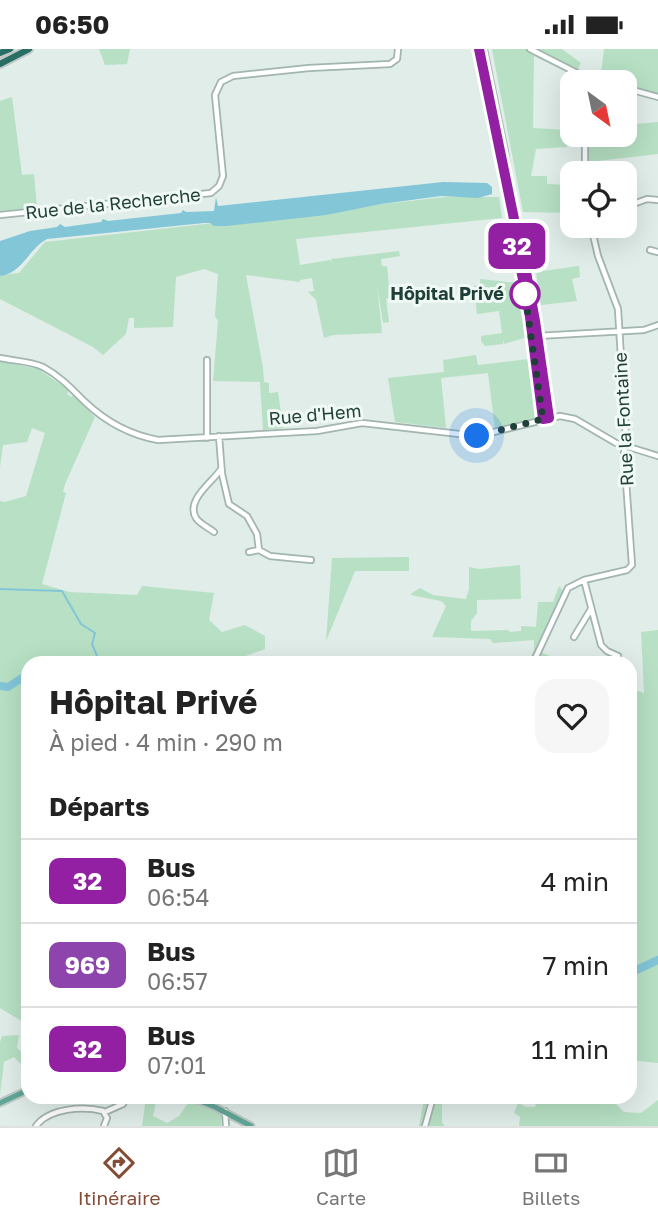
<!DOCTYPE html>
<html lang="fr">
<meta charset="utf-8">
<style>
body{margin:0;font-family:"Golos Text",sans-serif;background:#f6f6f6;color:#222;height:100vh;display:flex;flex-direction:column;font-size:26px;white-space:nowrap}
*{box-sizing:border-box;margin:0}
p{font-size:23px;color:#767676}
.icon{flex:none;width:38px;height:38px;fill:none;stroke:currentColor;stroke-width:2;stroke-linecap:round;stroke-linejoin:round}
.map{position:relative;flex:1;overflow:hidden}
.side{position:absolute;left:21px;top:607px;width:616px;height:448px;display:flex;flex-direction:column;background:#fff;border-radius:21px;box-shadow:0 7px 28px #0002}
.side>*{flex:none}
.badge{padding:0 14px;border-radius:10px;font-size:24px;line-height:46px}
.needle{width:46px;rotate:147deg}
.tools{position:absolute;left:560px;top:21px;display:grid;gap:14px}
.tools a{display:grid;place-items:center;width:77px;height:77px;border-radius:14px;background:#fff;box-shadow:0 7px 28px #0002;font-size:35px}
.you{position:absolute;width:35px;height:35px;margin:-18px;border:5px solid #fff;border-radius:50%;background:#1a73e8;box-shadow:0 0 0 10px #1a73e833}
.map>.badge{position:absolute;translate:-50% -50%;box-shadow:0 0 0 4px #fff}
h2{padding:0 28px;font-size:26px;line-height:63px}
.round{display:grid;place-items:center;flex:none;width:74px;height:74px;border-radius:21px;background:#f6f6f6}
.head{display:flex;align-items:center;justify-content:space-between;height:119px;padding:0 28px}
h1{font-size:33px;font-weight:700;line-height:52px}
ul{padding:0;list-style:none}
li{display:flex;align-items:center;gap:21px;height:84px;padding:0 28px;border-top:2px solid #e0e0e0}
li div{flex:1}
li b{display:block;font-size:26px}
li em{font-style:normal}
li .badge{min-width:77px;font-weight:700;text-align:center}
.status{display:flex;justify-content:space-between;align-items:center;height:49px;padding:0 35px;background:#fff;direction:ltr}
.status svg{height:19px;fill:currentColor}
.tab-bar{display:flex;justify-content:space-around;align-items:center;height:98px;border-top:2px solid #e0e0e0;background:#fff;font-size:19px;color:#767676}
.tab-bar a{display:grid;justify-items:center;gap:4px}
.tab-bar .on{color:#854c35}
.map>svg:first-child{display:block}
</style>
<div class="status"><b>06:50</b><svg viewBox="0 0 49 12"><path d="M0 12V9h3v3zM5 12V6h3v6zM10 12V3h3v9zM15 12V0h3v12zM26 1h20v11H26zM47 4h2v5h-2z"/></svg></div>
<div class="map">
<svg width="658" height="1077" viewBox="0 0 658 1077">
<rect width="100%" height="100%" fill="#e0ede8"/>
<path fill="#b7e0c4" d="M99,0H130L127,15L105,16Z
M492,0H562L581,14L575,27L534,7L533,79L567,81V98L536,100L531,127H547V135L572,136V164L523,163Z
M604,0H658V48L625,40V33H600Z
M12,48L22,126L34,125L37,159L0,162V52Z
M658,73V105L588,113V86H625V76Z
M445,148H499L502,169L296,190L300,216L330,211L332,214L331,210L399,202L400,207L381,210L382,217H387L390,249L386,250L389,273L383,274L377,235L382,284L333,286L324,289L316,251L308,243L314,242L312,229L300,231V233L246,226L263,319L264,333L269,334V344L278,343L283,379L263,381L260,333L213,332L218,272L215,267L218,225L204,220L176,228L173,278L134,279V269H129L126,285L103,306L93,298L0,250V226L19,224L45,193Z
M507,175L517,224H511L502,180L493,181V177Z
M579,217L580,228L572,230L577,252L541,256L536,223Z
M480,230L518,234L527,288L504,295L503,290V295L485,297L481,292V287L502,284L499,262L477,265L474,237L480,235Z
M476,306L478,316L529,310L536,369L495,380L488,324L441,329L446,379L395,373L388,329L444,323L443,311Z
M0,312L38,320L69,341L67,345L71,348L73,346L95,368L65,435L63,443L66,444L42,535L69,543L137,546L142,537L214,544L209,571L222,583L245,576L265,587V600L227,614H28V976L0,959V452L5,453L26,447L45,384L32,379L27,393L3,396L0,418Z
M409,508V522H355L326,592L332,509Z
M520,516L521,550L477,551V564L471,572V582L508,581L510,583L521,582V577L536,578L538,553H553L559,537L567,547L540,603L568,614H528L534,601V591L493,594L490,590L432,588L446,557L441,552L411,546L412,544L420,539L433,546L466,550L469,540V518L479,520Z
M658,581V1014L630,1011V639L644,644L641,583Z
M19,986L17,999L28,1009V1023L14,1008L4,1013L0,1046V993L2,987Z
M143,1048H157L153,1067L167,1074L179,1067L190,1051L221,1064V1077H142L145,1056Z
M405,1048H442V1074L445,1077H419L423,1055Z
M538,1048H609L624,1063L641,1064L658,1051V1077H519L520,1068L514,1064L518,1054L526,1058H535Z"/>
<path fill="#82c6d8" d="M443,133L487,134L492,138V145L478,149L441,147L381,155L326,166L226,177H214L210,174H204L47,190C28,200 23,224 0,227V192L30,182L57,178L60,175L65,178L101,173L103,170L108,172L181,164L183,161L186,163L214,162L216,148L218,157Z"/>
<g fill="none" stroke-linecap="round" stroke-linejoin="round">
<path stroke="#82c6d8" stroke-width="2" d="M0,540L62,542L81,575L95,584L92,595L100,614"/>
<path stroke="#82c6d8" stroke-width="8" d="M0,637L8,638L28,625
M630,924L658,911"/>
<defs>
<path id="minor" d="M478,0L515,170L514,183L530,268L543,370
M484,0L505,102L509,133
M530,0L585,28L603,33
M625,39L658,48
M585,86V124
M625,158L647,150L658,151
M0,166L211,144L219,137L223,127L215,46L221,33L233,27L309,19L390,15L397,10L398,0
M516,173L520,183L535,272L549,369
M650,201L658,203
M537,287L644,281L658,276
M0,309C14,312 30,312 43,318C60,327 72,340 85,353C105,372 131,386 158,391L317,382L362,374L477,387L560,367L575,370L616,394L658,407
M207,311V389
M219,387L222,425L229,455L247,467L257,485L259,501
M214,483C209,479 200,475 196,469C185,451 213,433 221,420
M249,503L259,501L270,507L311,511
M584,531L601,596L607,602L618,607
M574,588L591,560
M533,614L568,539L584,531L627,521L632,516L624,404L626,390L618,260L598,207L591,177
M225,1062L226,1077
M105,1063L123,1055
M36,1077C49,1059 83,1057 103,1062L107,1069L104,1077
M425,1077L433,1048"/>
<path id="major" d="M190,1048L215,1058L251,1077
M0,1054L28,1041"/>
<path id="highway" d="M0,4L10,0
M0,15L29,0"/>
</defs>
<use href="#minor" stroke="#a2b5b0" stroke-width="8"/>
<use href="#major" stroke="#c0c9c7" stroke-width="9"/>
<use href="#highway" stroke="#c0c9c7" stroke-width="10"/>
<use href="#minor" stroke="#fff" stroke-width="4.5"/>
<use href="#major" stroke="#60a798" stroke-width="5"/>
<use href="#highway" stroke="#286e63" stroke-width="6"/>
</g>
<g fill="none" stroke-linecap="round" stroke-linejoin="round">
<defs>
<path id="line" d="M479,0L514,170V183L530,268L543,370L549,369L535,272L518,179"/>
</defs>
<use href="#line" stroke="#fff" stroke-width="16"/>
<use href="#line" stroke="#9320a3" stroke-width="10"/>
<path stroke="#1f3f38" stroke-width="7" stroke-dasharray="0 12.6" d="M477,387L543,370L525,245"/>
</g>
<circle fill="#fff" stroke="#9320a3" stroke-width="3.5" cx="525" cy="245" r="14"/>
<g text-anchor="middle" stroke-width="6" stroke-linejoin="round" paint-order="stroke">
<g font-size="18" fill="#1f3f38" stroke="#f1f9f5">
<text transform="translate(113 155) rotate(-6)" y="6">Rue de la Recherche</text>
<text transform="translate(315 366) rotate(-5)" y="6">Rue d'Hem</text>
<text transform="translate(624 370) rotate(-93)" y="6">Rue la Fontaine</text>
</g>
<g font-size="18" font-weight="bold" fill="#1f3f38" stroke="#f1f9f5" text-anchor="end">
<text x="504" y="251">Hôpital Privé</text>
</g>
</g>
</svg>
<div class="tools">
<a><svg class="needle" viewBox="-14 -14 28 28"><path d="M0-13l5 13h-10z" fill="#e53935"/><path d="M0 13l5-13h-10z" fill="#767676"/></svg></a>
<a><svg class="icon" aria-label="locate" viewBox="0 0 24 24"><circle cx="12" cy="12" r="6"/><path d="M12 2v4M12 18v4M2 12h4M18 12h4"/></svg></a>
</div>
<div class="you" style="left:477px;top:387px"></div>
<b class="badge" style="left:517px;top:197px;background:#9320a3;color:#fff">32</b>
<section class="side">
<div class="head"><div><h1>Hôpital Privé</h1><p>À pied · 4 min · 290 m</p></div><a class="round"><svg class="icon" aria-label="heart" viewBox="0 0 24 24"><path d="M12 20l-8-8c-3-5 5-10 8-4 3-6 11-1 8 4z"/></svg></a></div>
<h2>Départs</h2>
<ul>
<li><span class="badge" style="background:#9320a3;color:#fff">32</span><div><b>Bus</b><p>06:54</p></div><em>4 min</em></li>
<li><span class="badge" style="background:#8e44ad;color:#fff">969</span><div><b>Bus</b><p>06:57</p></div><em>7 min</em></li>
<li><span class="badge" style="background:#9320a3;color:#fff">32</span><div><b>Bus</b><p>07:01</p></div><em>11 min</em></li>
</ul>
</section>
</div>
<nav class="tab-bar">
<a class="on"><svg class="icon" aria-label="directions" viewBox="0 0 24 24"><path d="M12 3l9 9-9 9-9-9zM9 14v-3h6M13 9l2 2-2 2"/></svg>Itinéraire</a>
<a><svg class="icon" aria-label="map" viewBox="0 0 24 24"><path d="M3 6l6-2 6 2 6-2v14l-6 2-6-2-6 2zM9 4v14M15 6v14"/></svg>Carte</a>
<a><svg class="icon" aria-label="tickets" viewBox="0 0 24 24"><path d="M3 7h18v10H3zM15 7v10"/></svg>Billets</a>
</nav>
